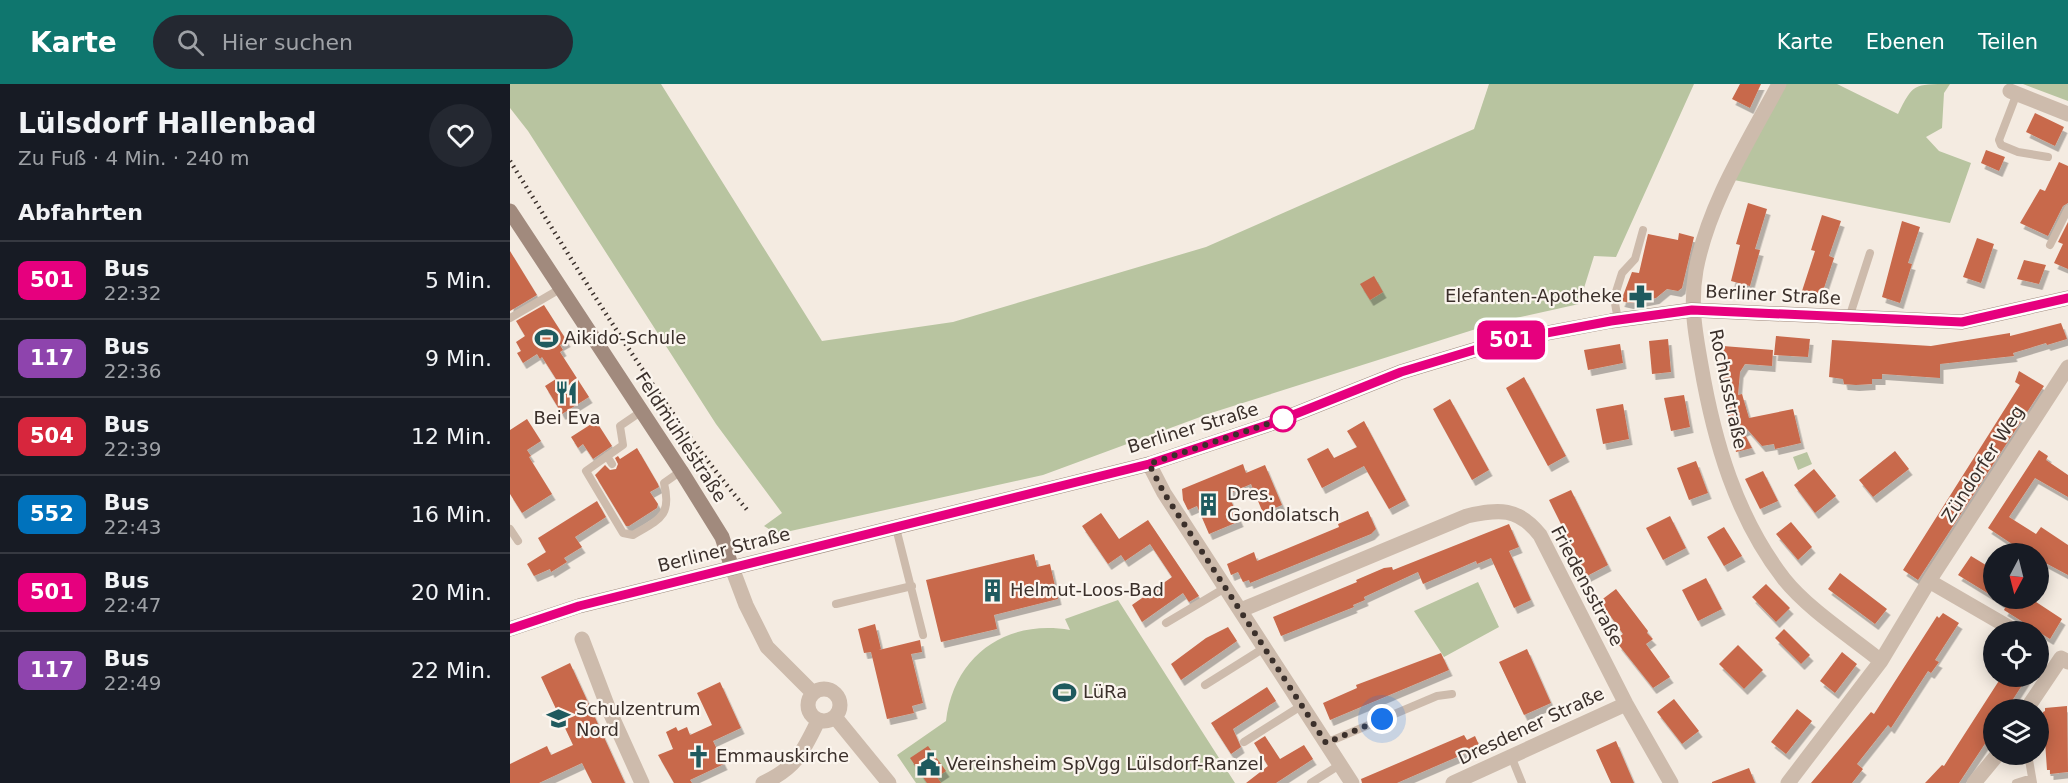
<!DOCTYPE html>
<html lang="de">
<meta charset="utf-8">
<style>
body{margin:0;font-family:"DejaVu Sans",sans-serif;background:#242831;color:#f1f3f6;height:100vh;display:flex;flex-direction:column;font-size:22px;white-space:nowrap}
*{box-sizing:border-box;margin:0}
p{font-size:20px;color:#9ea1a6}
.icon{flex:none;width:33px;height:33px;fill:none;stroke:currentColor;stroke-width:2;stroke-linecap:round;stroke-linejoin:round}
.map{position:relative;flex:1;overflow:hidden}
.details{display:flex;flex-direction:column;background:#171b24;width:510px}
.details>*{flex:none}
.badge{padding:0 12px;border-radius:9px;font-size:21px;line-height:39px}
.needle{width:39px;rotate:187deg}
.buttons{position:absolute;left:1473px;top:459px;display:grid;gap:12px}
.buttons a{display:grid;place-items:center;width:66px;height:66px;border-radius:50%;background:#171b24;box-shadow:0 3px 15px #0003;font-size:30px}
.you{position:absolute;width:30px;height:30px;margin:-15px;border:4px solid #fff;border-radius:50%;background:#1a73e8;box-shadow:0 0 0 9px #1a73e833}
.map>.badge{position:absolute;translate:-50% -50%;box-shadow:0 0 0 3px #fff}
h2{padding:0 18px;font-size:22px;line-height:54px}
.round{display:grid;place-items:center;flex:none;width:63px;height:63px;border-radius:32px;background:#242831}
.summary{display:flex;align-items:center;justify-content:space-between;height:102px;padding:0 18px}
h1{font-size:28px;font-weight:700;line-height:45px}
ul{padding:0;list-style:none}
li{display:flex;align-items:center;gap:18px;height:78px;padding:0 18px;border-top:2px solid #363941}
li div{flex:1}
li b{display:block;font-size:22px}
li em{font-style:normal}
li .badge{min-width:66px;font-weight:700;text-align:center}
header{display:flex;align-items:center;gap:36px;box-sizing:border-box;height:84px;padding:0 30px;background:#0f766e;color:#fff}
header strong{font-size:28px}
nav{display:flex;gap:33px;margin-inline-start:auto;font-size:21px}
.search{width:420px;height:54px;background:#242831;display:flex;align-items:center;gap:15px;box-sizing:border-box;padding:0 21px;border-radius:33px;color:#9ea1a6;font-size:22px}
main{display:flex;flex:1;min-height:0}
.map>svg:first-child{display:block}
</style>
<header>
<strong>Karte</strong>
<div class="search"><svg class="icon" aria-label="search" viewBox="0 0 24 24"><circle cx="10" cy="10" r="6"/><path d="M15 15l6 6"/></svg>Hier suchen</div>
<nav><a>Karte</a><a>Ebenen</a><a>Teilen</a></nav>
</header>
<main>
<section class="details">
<div class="summary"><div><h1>Lülsdorf Hallenbad</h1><p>Zu Fuß · 4 Min. · 240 m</p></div><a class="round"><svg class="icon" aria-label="heart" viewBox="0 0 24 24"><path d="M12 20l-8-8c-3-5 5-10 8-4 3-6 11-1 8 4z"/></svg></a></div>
<h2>Abfahrten</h2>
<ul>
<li><span class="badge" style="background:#e6007e;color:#fff">501</span><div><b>Bus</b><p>22:32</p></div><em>5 Min.</em></li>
<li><span class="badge" style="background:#8e44ad;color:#fff">117</span><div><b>Bus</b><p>22:36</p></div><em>9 Min.</em></li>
<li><span class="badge" style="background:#d7263d;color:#fff">504</span><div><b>Bus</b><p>22:39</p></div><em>12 Min.</em></li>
<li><span class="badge" style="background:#0072bc;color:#fff">552</span><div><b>Bus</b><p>22:43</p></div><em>16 Min.</em></li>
<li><span class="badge" style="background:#e6007e;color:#fff">501</span><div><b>Bus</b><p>22:47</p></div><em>20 Min.</em></li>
<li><span class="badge" style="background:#8e44ad;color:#fff">117</span><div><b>Bus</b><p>22:49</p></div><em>22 Min.</em></li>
</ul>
</section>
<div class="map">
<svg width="1558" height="699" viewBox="0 0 1558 699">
<defs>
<filter id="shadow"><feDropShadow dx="3.5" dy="6" stdDeviation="0" flood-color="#0004"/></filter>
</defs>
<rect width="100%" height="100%" fill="#f4ebe1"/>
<path fill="#b8c4a0" d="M0,0H151L312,257L443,238L696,163L964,45L979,0H1184L1106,173L1084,172L1069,220L988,238L701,329L533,391L267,450L254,442L272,429L206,340L18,47L0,24Z
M1274,0H1327L1388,30C1403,0 1403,0 1440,0L1434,9L1432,44L1416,53L1429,67L1461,79L1440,139L1224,96Z
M1513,0H1558V17Z
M1297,368L1302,380L1288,386L1283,373Z
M968,498L989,543L934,573L904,527Z
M608,516L725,699H406L387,671L436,637C444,572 495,535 560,546L555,535Z"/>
<path fill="#c8694b" filter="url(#shadow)" d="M1230,0H1251L1240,24L1222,15Z
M1525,29L1554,43L1545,62L1516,48Z
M1476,66L1495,73L1489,87L1471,79Z
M1549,78L1558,82V119L1553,122L1538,152L1510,139L1530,105L1535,107Z
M1238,119L1257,125L1245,165L1250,166L1240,202L1221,197L1230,161L1226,160Z
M1312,131L1331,137L1319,172L1324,174L1311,213L1292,207L1305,167L1301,166Z
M1392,137L1410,143L1398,179L1402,180L1390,219L1372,213Z
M1558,138V185L1544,179L1553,160L1548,158Z
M1169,149L1184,153L1172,204L1168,207L1157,205L1146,214L1120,219L1111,217L1122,188L1129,189L1138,150L1168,156Z
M1467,154L1484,160L1471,199L1453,193Z
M0,167L27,211L0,227Z
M1514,176L1536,181L1529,200L1507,195Z
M864,192L873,208L860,216L850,200Z
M34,221L57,257L50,261L53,266L50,268L79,313L52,330L35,302L46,295L32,273L30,275L27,270L13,279L7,269L11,267L6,258L15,252L6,237Z
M1551,239L1557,255L1537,261L1536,259L1503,269L1504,272L1430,280V294L1372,290V295H1362V300L1346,301L1334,300L1333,295L1319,293L1322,256L1421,262L1500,249V252Z
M1266,252L1300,255L1298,273L1264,271Z
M1158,255L1161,288L1142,290L1139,257Z
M1110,260L1113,279L1078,286L1074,266Z
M1213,262L1263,266L1262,282L1235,280L1230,288L1228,311L1232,310L1239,334L1283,325L1291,359L1265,365L1264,360L1252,362L1237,345L1233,347L1242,364L1226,368L1216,322L1220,320L1223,326L1216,296L1210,295Z
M1509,287L1534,302L1408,496L1393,486L1510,301L1505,298Z
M1014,293L1056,372L1038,382L996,304Z
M1174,311L1180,343L1161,347L1154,314Z
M940,315L979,386L962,396L923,325Z
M1113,320L1119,355L1093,360L1086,325Z
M17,335L31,357L17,366L21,372L19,373L42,410L12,429L0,410V346Z
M86,337L102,362L83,375L73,360L68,364L61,353Z
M854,337L896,416L879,425L854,382L812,404L797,375L818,364L824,374L847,363L837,347Z
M127,364L148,400L149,403L140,408L148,420L147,424L119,442H116L85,391L95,381L100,386L106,385L108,380L105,374L108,372L110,375Z
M1529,366L1538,372L1536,376L1558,391V413L1525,394L1499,433L1526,450L1531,443L1558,461V491L1528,475V470L1514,468L1478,444Z
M1385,367L1399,385L1363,413L1349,396Z
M1186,377L1198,409L1179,416L1167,384Z
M733,380L736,389L755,381L772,421L753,429L741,400L718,410L730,437L699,450L687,422L678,426L673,416L672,405Z
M1304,385L1326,412L1305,429L1284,401Z
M1253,387L1268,417L1250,425L1235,395Z
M1061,406L1098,481L1077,492L1039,416Z
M87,417L96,433L65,453L72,463L54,474L57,478L41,488L40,485L24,492L17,480L36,468L28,454Z
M858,427L866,445L861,450L740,499L739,496L733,498L728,488L721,491L717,480L744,468L747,477L829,443L828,440Z
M591,429L609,455L638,436L689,512L679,518L673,509L632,538L622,521L662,493L640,460L615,477L611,471L598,480L572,442Z
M1160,432L1176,464L1153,476L1136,444Z
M1281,438L1302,463L1288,476L1266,450Z
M999,440L1009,463L999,467L1021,516L1004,524L981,474L967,480L966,477L913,500L908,488L854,513L855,516L843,521L844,523L771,552L763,533L847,498L846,496L874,484L882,483L883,486Z
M1214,443L1232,472L1214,482L1197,453Z
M524,470L527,483L540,480L548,515L484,531L487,545L431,558L416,496Z
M1461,472L1484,486V513L1448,491Z
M1330,489L1377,525L1365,540L1318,505Z
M1196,494L1212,525L1188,537L1172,506Z
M1256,500L1280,524L1266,538L1242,513Z
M1106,505L1138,547L1137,549L1143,555L1136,560L1160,593L1143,604L1108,560L1109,559L1106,555L1113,550L1090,517Z
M1485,514H1520L1552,535L1540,555L1494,526L1496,522Z
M1433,529L1449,539L1425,576L1429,578L1421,589L1418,587L1381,644L1378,641L1347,680L1353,685L1342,699H1301L1361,628L1364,630L1427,532L1429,534Z
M365,540L371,565L369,566L410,556L412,568L401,570L413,619L402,622L404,629L377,635L361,568L354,569L348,545Z
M718,543L727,557L671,596L661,580L696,554Z
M1274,545L1300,571L1291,580L1265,554Z
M1228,561L1253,586L1234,605L1209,580Z
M1017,565L1041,619L1014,631L989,578Z
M1332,568L1347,580L1325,609L1310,597Z
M931,569L939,586L820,636L813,619L847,604L846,601Z
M60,579L115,699H82L72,679L29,699H0V680L37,662L41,671L63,661L31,593Z
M1492,592H1518L1496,626H1484V646L1449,699H1415L1432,681L1434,682Z
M210,598L231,644L203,657L214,680L180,696L182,699H164L148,671L163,665L156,648L166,643L168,647L177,643L180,651L202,641L187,609Z
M757,603L766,617L723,645L731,663L721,670L701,639Z
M1164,615L1189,647L1172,660L1147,628Z
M1557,622L1558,688L1540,690V686H1537L1533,628L1535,627V624Z
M1287,625L1302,637L1276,670L1261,658Z
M954,651L957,656L965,652L970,663L887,699H852L851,695Z
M755,652L770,675L794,661L803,675L766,699H736L758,682L744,659Z
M1106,657L1124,699H1101L1086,666Z
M418,662L436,687L427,693L431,699H417L400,674Z
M1239,684L1245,699H1202V698Z"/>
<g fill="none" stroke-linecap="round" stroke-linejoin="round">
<path stroke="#cdbbac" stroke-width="8" d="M1507,9L1489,56L1491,61L1508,68L1538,73
M1540,161L1558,125
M0,234L50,205
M1339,234L1360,169
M1108,236L1104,214L1112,189L1125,175L1133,146
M132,327L110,342L113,361L76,387L113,449L123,451C150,435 162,432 154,399L171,387
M97,372L102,380
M386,444L413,551
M0,445L8,457
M326,520L402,502
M656,539L715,504
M695,601L754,564
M734,658L791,622
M816,659L927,612L942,610
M1518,670L1523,699
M1001,672L1012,699
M801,699L831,680
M1506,699L1522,694"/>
<path stroke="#cdbbac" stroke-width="15" d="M1269,0C1238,58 1198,121 1186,186C1180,220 1185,248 1191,281C1204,357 1226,433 1274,495C1298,525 1340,552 1371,577
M1500,7L1558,30
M639,380L654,409L842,699
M222,484L236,521L257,563L303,609
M1419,497L1507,548
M731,526L957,432C989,425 1008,423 1030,451L1116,620L1161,699
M72,555L99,626L132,699
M298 621a16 16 0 1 1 32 0a16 16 0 1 1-32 0Z
M1516,626L1551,574L1558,578
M325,633L379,699
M253,699C286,684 293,668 308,637
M943,699L1116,620
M1278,699L1371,577L1419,497L1558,283
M1464,699L1488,670"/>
<path stroke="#a18a7d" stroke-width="15" d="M0,127L171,387L212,453L222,484
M0,545L69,522L639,380L760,340L891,288L994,257L1101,237L1182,226L1452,238L1558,214"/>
<path stroke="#3b302b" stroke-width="4.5" stroke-dasharray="1.5 4.5" stroke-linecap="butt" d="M0,77C75,196 147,319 238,427"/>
</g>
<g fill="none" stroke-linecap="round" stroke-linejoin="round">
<defs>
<path id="line" d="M0,545L69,522L639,380L760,340L891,288L994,257L1101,237L1182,226L1452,238L1558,214"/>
</defs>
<use href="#line" stroke="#fff" stroke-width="14"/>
<use href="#line" stroke="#e6007e" stroke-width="9"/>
<path stroke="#3b302b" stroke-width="6" stroke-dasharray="0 10.8" d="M773,335L775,334L639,380L654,409L816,659L872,635"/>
</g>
<defs>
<symbol id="pharmacy-bare" viewBox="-9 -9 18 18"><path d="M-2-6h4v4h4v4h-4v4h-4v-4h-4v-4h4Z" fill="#1f5a5e" stroke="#fbf5ee" stroke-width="2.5" paint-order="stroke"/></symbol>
<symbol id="stadium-bare" viewBox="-9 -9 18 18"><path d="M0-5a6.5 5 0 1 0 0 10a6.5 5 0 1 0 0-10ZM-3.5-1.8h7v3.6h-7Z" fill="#1f5a5e" stroke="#fbf5ee" stroke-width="2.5" paint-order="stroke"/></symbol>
<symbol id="restaurant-bare" viewBox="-9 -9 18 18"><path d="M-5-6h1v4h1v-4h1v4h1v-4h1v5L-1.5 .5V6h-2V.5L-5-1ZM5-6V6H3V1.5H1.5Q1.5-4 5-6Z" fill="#1f5a5e" stroke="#fbf5ee" stroke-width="2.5" paint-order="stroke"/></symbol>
<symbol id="building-bare" viewBox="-9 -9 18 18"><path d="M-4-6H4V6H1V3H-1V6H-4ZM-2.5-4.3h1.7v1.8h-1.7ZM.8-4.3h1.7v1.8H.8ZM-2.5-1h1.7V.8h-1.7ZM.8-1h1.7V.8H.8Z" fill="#1f5a5e" stroke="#fbf5ee" stroke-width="2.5" paint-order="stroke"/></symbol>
<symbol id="school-bare" viewBox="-9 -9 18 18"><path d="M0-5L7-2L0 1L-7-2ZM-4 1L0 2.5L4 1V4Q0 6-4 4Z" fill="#1f5a5e" stroke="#fbf5ee" stroke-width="2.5" paint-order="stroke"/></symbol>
<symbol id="church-bare" viewBox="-9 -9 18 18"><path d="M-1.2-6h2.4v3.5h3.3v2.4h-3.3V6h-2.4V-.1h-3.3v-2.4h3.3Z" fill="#1f5a5e" stroke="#fbf5ee" stroke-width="2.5" paint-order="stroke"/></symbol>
<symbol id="civic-bare" viewBox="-9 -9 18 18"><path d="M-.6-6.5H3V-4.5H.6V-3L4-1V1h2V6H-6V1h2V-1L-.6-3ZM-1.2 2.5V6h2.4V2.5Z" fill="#1f5a5e" stroke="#fbf5ee" stroke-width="2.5" paint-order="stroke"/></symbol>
</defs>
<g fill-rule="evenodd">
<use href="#pharmacy-bare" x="1114" y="196" width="33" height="33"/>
<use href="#stadium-bare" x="20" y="238" width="33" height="33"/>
<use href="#restaurant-bare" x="40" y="292" width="33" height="33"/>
<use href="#building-bare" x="682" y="404" width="33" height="33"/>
<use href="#building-bare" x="466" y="490" width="33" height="33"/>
<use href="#stadium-bare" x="538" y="592" width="33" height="33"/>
<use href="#school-bare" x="32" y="618" width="33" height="33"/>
<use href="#church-bare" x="172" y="656" width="33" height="33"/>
<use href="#civic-bare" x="402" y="664" width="33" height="33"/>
</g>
<circle fill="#fff" stroke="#e6007e" stroke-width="3" cx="773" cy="335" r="12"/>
<g text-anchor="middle" stroke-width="4.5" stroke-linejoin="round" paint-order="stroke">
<g font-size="18" fill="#3b302b" stroke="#fbf5ee">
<text transform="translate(1263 211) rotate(3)" y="6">Berliner Straße</text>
<text transform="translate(1218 305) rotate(78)" y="6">Rochusstraße</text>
<text transform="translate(683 344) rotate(-17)" y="6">Berliner Straße</text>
<text transform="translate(171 353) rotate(57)" y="6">Feldmühlestraße</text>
<text transform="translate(1473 380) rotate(-57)" y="6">Zündorfer Weg</text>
<text transform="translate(214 466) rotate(-14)" y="6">Berliner Straße</text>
<text transform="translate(1077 502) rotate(62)" y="6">Friedensstraße</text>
<text transform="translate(1021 642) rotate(-25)" y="6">Dresdener Straße</text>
</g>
<g font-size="18" fill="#3b302b" stroke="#fbf5ee" text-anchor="start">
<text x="1112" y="218" text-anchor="end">Elefanten-Apotheke</text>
<text x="54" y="260">Aikido-Schule</text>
<text x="57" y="340" text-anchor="middle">Bei Eva</text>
<text x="717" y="416">Dres.<tspan x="717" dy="21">Gondolatsch</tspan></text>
<text x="500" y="512">Helmut-Loos-Bad</text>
<text x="573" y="614">LüRa</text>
<text x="66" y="631">Schulzentrum<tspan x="66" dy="21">Nord</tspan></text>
<text x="206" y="678">Emmauskirche</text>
<text x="436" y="686">Vereinsheim SpVgg Lülsdorf-Ranzel</text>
</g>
</g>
</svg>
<div class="buttons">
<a><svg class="needle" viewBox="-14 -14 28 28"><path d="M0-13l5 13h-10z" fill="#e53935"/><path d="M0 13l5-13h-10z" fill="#9ea1a6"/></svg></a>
<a><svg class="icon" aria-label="locate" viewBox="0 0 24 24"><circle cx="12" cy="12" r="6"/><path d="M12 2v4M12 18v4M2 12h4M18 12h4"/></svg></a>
<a><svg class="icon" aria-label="layers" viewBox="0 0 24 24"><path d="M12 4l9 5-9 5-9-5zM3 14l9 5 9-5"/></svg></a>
</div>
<div class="you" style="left:872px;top:635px"></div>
<b class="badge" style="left:1001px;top:256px;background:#e6007e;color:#fff">501</b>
</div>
</main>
